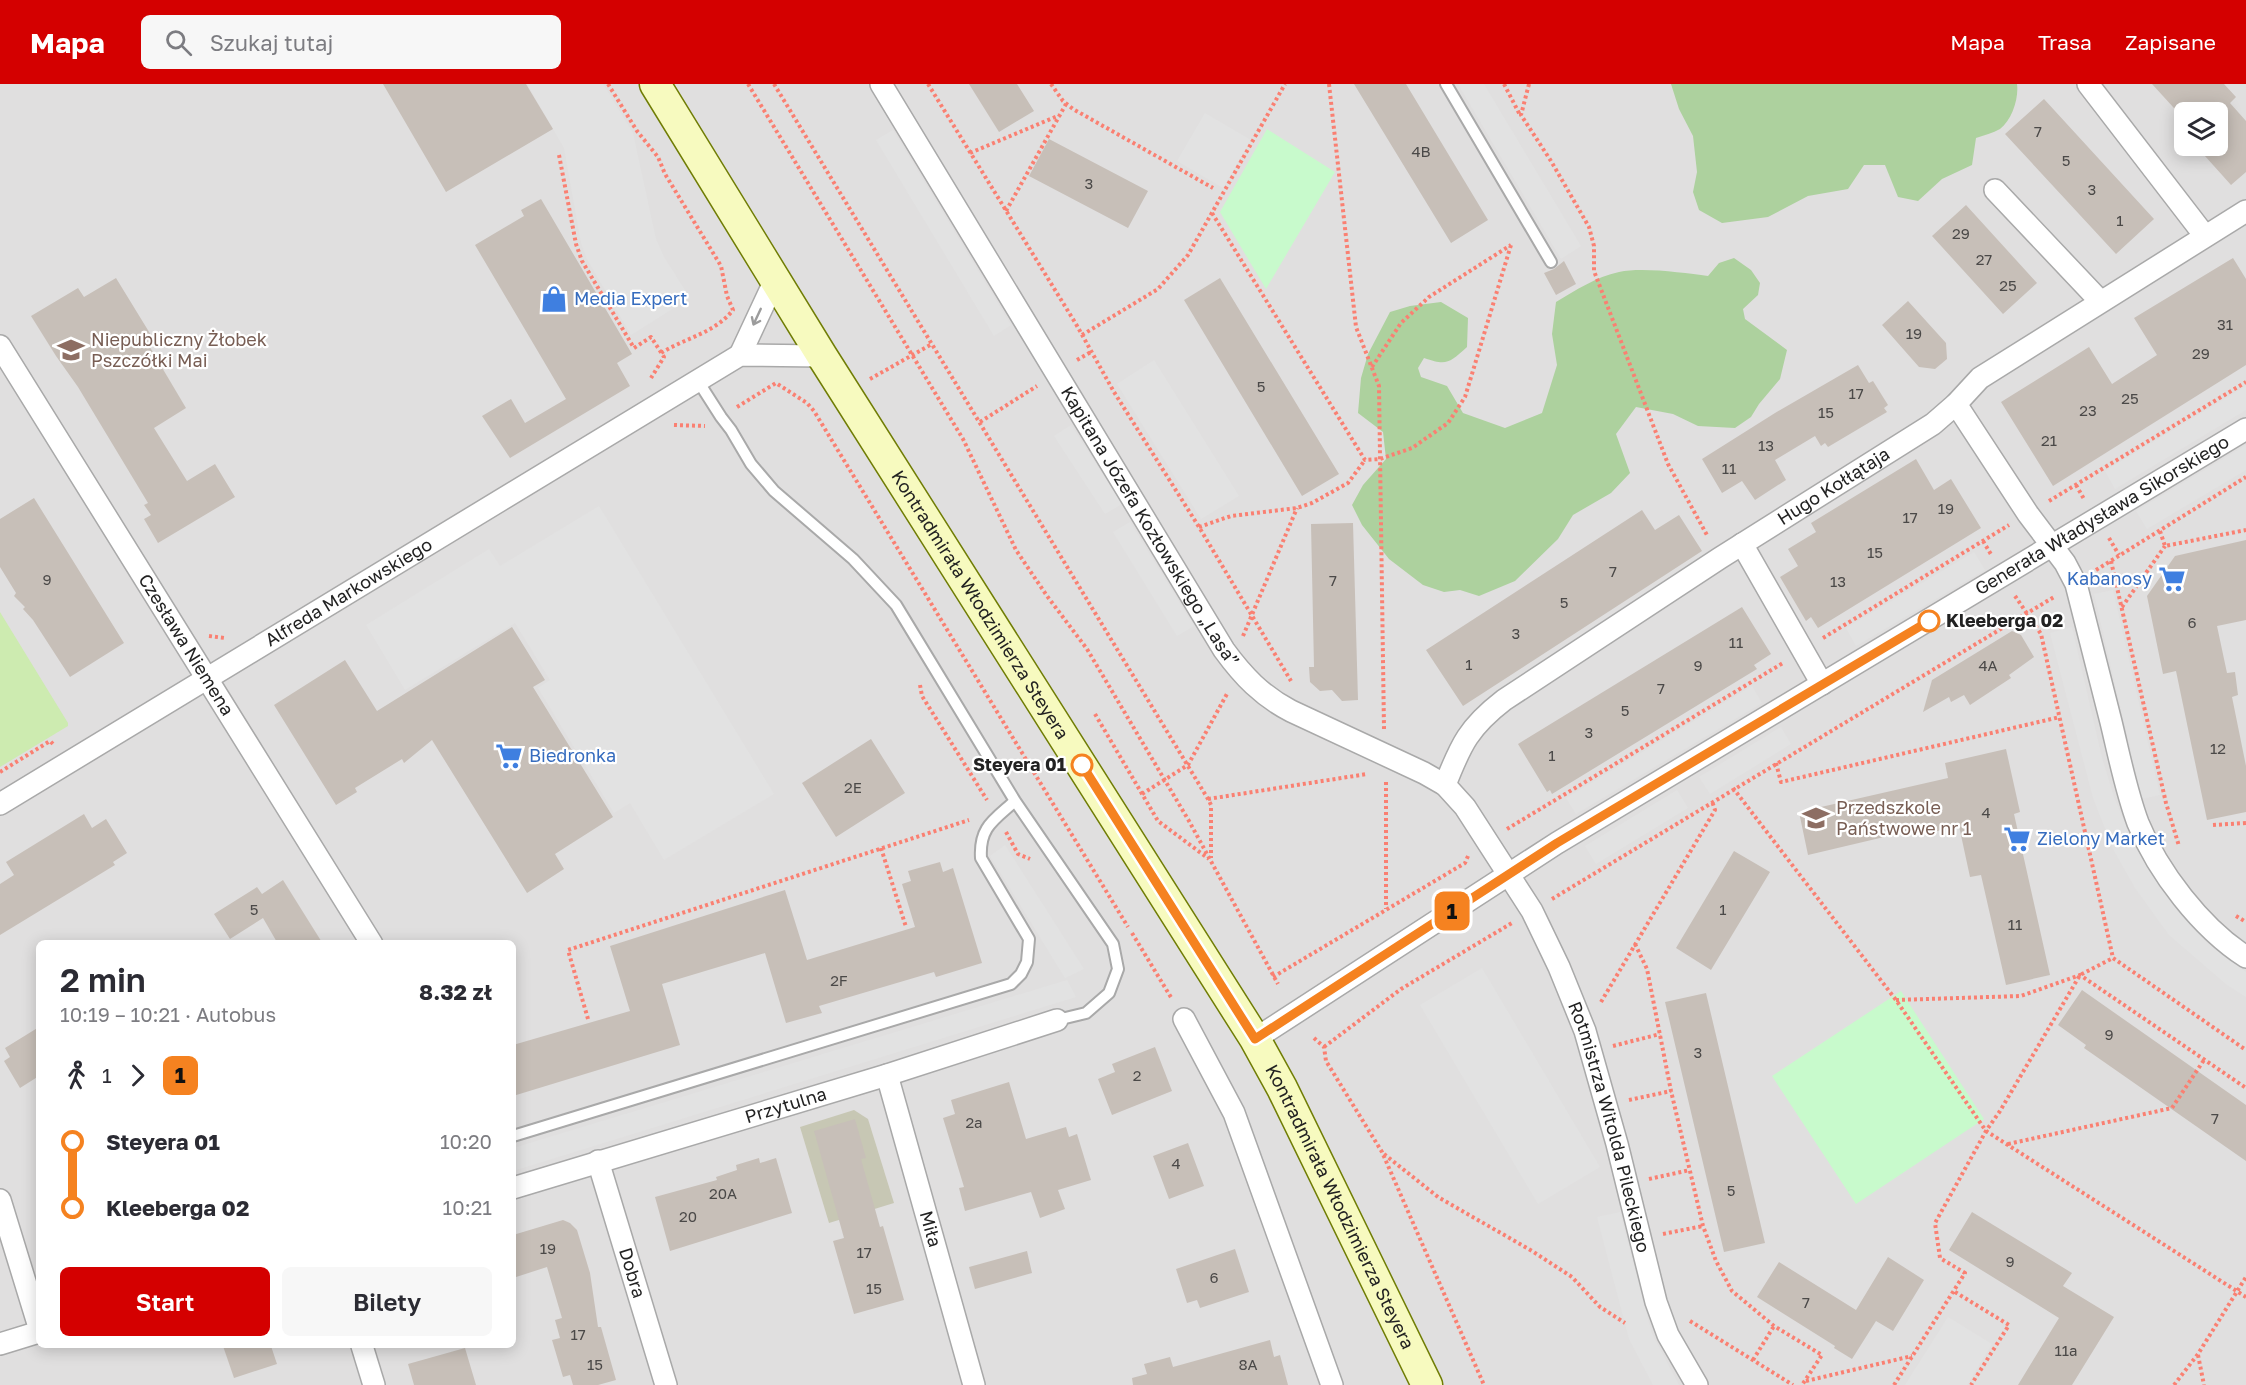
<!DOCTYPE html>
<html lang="pl">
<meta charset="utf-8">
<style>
body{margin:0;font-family:"Golos Text",sans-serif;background:#f7f7f7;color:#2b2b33;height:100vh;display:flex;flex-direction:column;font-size:22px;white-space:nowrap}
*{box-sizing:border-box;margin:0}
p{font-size:20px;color:#7c7c81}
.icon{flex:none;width:33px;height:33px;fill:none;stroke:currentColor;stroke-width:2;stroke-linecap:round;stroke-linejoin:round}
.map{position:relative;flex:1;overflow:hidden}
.details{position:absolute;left:36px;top:856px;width:480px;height:408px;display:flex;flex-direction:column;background:#fff;border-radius:9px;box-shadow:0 3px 15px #0003}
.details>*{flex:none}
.badge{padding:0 12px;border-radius:9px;font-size:21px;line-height:39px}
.tools{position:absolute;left:2174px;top:18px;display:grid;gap:12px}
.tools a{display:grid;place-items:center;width:54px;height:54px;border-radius:9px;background:#fff;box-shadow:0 3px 15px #0003;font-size:30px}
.map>.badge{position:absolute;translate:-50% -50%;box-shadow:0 0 0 3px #fff}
.legs{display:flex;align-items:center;gap:9px;height:66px;padding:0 24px;font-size:20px}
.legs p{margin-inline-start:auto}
.summary{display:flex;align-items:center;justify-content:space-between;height:102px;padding:0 24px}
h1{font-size:33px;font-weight:600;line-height:45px}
.primary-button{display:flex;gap:12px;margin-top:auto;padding:12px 24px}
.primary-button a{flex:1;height:69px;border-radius:9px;background:#d40000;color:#fff;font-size:24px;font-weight:600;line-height:69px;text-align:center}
.primary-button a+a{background:#f7f7f7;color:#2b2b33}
ul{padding:0 24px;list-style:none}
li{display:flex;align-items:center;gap:21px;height:66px;font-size:22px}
li i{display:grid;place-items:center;width:9px;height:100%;margin:0 8px;background:currentColor}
li i::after{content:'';width:15px;height:15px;margin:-8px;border:4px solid;border-radius:50%;background:#fff}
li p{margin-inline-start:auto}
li:first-child i{background:linear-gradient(#0000 50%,currentColor 0)}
li:last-child i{background:linear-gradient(currentColor 50%,#0000 0)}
header{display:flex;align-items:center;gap:36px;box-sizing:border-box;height:84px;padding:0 30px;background:#d40000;color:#fff}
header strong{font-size:28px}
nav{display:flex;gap:33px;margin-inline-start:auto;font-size:21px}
.search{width:420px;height:54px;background:#f7f7f7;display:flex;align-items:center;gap:15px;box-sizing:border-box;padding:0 21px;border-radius:9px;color:#7c7c81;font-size:22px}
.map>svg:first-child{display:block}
</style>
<header>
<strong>Mapa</strong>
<div class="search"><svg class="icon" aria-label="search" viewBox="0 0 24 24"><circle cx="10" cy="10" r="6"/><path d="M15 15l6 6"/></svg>Szukaj tutaj</div>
<nav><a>Mapa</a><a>Trasa</a><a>Zapisane</a></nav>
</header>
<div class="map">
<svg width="2246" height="1301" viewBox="0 0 2246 1301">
<rect width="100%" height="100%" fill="#f2efe9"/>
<path fill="#e0dfdf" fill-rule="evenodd" d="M0,0H2246V1301H0ZM2184,28H2217V62H2184ZM39,860H513V1262H39Z"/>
<path fill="#c7c7b4" d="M854,1026L868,1035L894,1119L829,1139L800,1043Z"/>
<path fill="#cdebb0" d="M0,528L68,639V642L0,683Z"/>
<path fill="#add19e" d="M1671,0H2017C2019,14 2012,36 2000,45C1993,49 1984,51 1976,54L1972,81L1942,95L1918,117L1898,113L1885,81H1864L1848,105L1808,112L1768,133L1722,139L1699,126L1693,108L1697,88L1693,52L1679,25Z
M1734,174L1751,186L1760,199L1758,211L1743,225L1745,235L1787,266L1780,295L1759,320L1751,333L1735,344L1698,342L1673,330L1636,323L1616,350L1630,389L1611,409L1573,431L1558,455L1515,497L1479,512L1460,506L1444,508L1423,501L1389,475L1362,441L1352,421L1363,401L1386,375L1383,348L1358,329L1361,294L1368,270L1390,228L1410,222L1441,218L1468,234L1467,263C1449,279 1447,282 1424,274L1418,284L1421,293L1447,302L1463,329L1505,344L1542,329L1557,281L1552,250L1556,218C1576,206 1596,193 1619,188C1643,183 1684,189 1708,192L1719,179Z"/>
<path fill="#c8facc" d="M1267,45L1335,88L1266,205L1220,128Z
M1901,907L1984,1035L1856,1120L1772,992Z"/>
<path fill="#e2e2e2" d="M527,0H603L633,49L656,155L664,173L690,214L631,251L587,175L581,159L564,64Z
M1458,0H1484L1581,162L1561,175Z
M1205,29L1251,56L1223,104L1177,77Z
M893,46L1011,241L994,252L876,56Z
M1154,276L1239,412L1201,435L1117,300Z
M2246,302V326L2115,405L2105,387Z
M1071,341L1122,420L1105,430L1054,352Z
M2246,361V386L2147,445L2136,427Z
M599,422L774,710L664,776L630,719L614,729L538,604L550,596L515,539L405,606L366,541L489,465L500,482Z
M1130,438L1194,542L1177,552L1113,448Z
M1974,468L1985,486L1856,562L1846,544Z
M2113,506L2160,711L2142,715L2094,510Z
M2072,543L2102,674L2114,713L2132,756L2153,792L2186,836L2211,862L2246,888V913L2227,901L2169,851L2135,804L2113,765L2093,714L2050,549Z
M1752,602L1762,619L1576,730L1566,714Z
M1781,643L1791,660L1710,710L1699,693Z
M1677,706L1688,724L1596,780L1585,762Z
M1005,761L1084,885L1065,894L990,772Z
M1482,884L1600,1083L1538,1120L1420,921Z
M1067,896L1076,913L513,1087V1064Z
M1620,1128L1652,1250L1679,1301H1653L1629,1255L1597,1133Z
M1948,1233L1992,1260L1967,1301H1905Z"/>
<path fill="#c7bfb8" d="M383,0H526L553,45L446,108Z
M969,0H1017L1034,27L999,48Z
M1354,0H1406L1488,136L1451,159Z
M2152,0H2224L2236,13L2230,19L2246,37V88L2231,101L2196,62H2217V28H2184V35Z
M2044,15L2154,135L2116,170L2005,50Z
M1049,55L1148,107L1128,144L1029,92Z
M541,115L632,270L617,279L630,302L510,374L482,332L511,315L525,339L566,315L475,161L524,132L521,126Z
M1966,121L2037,199L2003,230L1932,152Z
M2233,174L2246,195V281L2053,402L2001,318L2089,263L2112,300L2157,271L2134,234Z
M1564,177L1576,200L1556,211L1544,189L1554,185Z
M116,194L154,256L148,260L186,324L154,344L187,397L215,380L235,413L158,459L144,435L151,431L144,421L148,419L78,303L56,272L31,232L78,204L84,213Z
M1220,194L1339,390L1302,412L1184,216Z
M1908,217L1946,259L1947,275L1935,285L1919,283L1882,241Z
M1858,281L1869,299L1873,297L1888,321L1884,324L1887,328L1828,363L1825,359L1821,362L1815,352L1775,376L1786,396L1755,416L1742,397L1722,409L1702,375L1775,329Z
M1916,375L1934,406L1951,395L1981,444L1818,544L1811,533L1806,537L1780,493L1798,482L1788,465L1816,448L1811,439Z
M34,414L124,559L70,593L33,536L23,525L25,523L14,512L16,509L0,483V435Z
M1642,426L1655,446L1679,431L1702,467L1463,622L1426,566Z
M1353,439L1358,616L1342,617L1332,606L1320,607L1310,598L1309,583H1314L1311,440Z
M2246,456V536L2217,542L2227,589L2235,588L2238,611L2232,613L2246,682V728L2207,736L2176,587L2163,590L2147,512L2175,472Z
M1742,523L1771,570L1754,581L1757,585L1552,710L1550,706L1547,708L1518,660Z
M512,543L545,596L533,603L613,733L555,770L564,785L527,809L432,656L404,679L402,675L355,704L357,708L336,721L274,621L345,576L377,627Z
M2012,547L2021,551L2034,573L2009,591L2011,594L1970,621L1964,611L1951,618L1949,613L1923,628L1932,596Z
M871,655L905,709L836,753L802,699Z
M2006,665L2020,728L2014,730L2050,891L2006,901L1981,791L1970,793L1959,742L1920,751L1918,745L1808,771L1799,728L1948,694L1945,679Z
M84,730L92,744L106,735L127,769L113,778L115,781L0,851V800L14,791L6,778Z
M1734,767L1770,788L1711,886L1676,864Z
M940,778L943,788L953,784L982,879L936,893L934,888L819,922L822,929L786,939L765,869L662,900L680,961L513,1012V961L630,927L610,862L785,806L807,876L915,843L902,800L911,797L908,787Z
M283,796L323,860H278L263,834L230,855L214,830L257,803L262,810Z
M2082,906L2246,1021V1077L2084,964L2086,961L2058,941Z
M1706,909L1765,1159L1724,1168L1665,918Z
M39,943V992L20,1004L4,977L10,973L5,964Z
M1155,963L1172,1007L1112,1031L1098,995L1115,988L1112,980Z
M1009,998L1026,1055L1066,1043L1069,1053L1077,1050L1091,1096L1058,1106L1065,1125L1040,1134L1031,1108L965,1127L959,1104L964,1103L943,1034L955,1030L951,1016Z
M855,1035L866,1074L861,1075L880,1143L883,1142L904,1216L854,1230L833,1157L844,1154L814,1047Z
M1188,1059L1204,1102L1169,1115L1153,1072Z
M759,1074L760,1079L776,1074L792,1129L670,1167L655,1113L717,1096L716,1093L737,1086L736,1081Z
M1972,1128L2072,1189L2063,1202L2114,1233L2072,1301H2018L2059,1234L1949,1166Z
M563,1136L570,1139L577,1146L590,1189L598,1243H601L616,1296L598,1301H573L570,1291L563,1293L552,1256L560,1254L555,1236L562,1234L547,1183L513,1194V1151Z
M1235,1165L1249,1208L1200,1224L1197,1216L1187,1219L1176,1185Z
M1027,1167L1032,1189L975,1205L969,1183Z
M1888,1173L1924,1196L1893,1247L1876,1237L1852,1275L1834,1264L1835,1262L1757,1213L1779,1178L1856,1226Z
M1270,1256L1274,1273L1280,1271L1288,1301H1133L1132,1294L1147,1290L1144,1280L1170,1273L1173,1283Z
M223,1262H271L277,1280L234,1294Z
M465,1264L476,1301H414L408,1280Z"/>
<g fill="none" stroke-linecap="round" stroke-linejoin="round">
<defs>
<path id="lane" d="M1446,0L1551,178
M698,297L721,333L731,346L751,380L774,407L853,475L896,521L1015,717L1113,860L1118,885L1109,909L1086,929L1057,936
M513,1052L1011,900L1021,890L1027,878L1029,855L981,774C979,743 994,736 1015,717"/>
<g id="street">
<path id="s1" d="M881,0L1224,566C1243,592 1262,612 1291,627L1424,689L1445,701L1465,723L1532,827L1559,883L1585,947L1617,1060L1656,1218L1668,1251L1697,1301"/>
<path d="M2088,0L2205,152"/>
<path d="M1995,106L2100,217"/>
<path id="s2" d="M0,262L372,860"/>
<path d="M740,271L775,196"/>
<path d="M1956,320L2028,430L2065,479L2076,500C2088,546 2099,592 2111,638C2119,671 2126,707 2138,739C2158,788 2201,844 2246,873"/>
<path d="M1742,460L1822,600"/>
<path id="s3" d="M1445,701C1461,660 1469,643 1504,616L1720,474L1933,340L1956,320L1980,294L2246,127"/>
<path id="s4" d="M0,720L740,271L822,272"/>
<path d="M1184,935L1234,1029L1332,1301"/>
<path id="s5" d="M1255,955L1557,759L2246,345"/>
<path id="s6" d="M887,991L974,1301"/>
<path id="s7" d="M598,1077L666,1301"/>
<path id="s8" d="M513,1104L887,991L1057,936"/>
<path d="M0,1116L39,1243"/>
<path d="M0,1260L39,1248"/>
<path d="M362,1262L374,1301"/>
</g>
<g id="secondary">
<path id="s9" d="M655,0L822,272L1255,955L1282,1004L1427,1301"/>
</g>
</defs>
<use href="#lane" stroke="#a9a9a9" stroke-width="14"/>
<use href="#street" stroke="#a9a9a9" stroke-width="24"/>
<use href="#secondary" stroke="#707d05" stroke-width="33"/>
<path stroke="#fa8072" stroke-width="4" stroke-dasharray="3 3" stroke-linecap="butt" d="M608,0L637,47L658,73L665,90L721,182L727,212L733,226C715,249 685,254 661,269
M748,0L963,355L1016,466L1047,512L1087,565L1189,737L1278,900
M774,0L1208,715L1211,721V774
M928,0L1076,240L1114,308L1199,443L1291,597
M1051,0L1063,17L1073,25L1213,104
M1329,0L1356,243L1379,302L1384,645
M1504,0L1520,31
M1529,0L1521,31L1551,77L1589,143L1594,162V187L1668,380L1708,453
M970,69L1060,31
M559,71L576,160L582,177L634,264L651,253L664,273L651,294
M1006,127L1066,20
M1212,129L1365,376L1380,375L1412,364L1448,339L1465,313L1511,161
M1082,251L1158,205L1188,171L1285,0
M1077,276L1091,268
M1372,283L1401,239L1429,213L1511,161
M870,295L932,260
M737,323L776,299L807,319L814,327L1128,843
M980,338L1037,302
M674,341L705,342
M2076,401L2084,415
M2049,417L2246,298
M1199,443L1231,432L1297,424L1312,419L1348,399L1365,376
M2160,447L2165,462L2246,446
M2109,454L2119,471
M1983,457L1992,472
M2111,477L2166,719L2179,762
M2096,486L2246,393
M2015,512L2041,550L2113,874L2246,966
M2122,523L2165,462
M209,552L225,554
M1243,552L1297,424
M1823,554L2009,441
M920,601L922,612L987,716
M1095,630L1158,737L1209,775
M1776,679L1781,698L2060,633
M0,688L50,657L53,660
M1386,698V825
M1733,704L1896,916L1986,1047L2246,1213
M1142,710L1188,681L1228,608
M1208,715L1367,690
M2213,741L2246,739
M1507,745L1783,579
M1006,748L1018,770L1030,775
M881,764L906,843
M1552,815L2054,513
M2236,832L2246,838
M1132,849L1172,915
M1635,860L1647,885L1671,1007L1703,1142L1716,1177L1732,1207L1774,1242L1822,1271L1802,1301
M1273,893L1465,779L1468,772
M1896,916L2021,912L2080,891L2246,1004
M1601,918L1715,726L1712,717
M588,935L568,866L969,736
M1314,954L1324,963L1326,977L1382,1068L1484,1301
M1613,962L1660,950
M1324,963L1401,905L1512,839
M1629,1016L1671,1007
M2008,1060L2172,1024L2204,976
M1384,1070L1438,1113L1532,1167L1572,1193L1600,1223L1625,1239
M1649,1095L1690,1086
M1663,1150L1703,1142
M1955,1208L2009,1241L1971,1301
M1690,1237L1793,1301
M2198,1271L2204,1301
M1753,1276L1774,1242
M1806,1297L1912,1272
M1894,1301L1965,1189L1940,1174L1935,1139L1986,1047L2000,1027L2080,891L2113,874
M2174,1301L2198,1270L2246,1193"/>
<use href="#lane" stroke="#fff" stroke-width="10"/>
<use href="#street" stroke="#fff" stroke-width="21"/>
<use href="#secondary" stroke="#f7fabf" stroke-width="30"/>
</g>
<defs><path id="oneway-shaft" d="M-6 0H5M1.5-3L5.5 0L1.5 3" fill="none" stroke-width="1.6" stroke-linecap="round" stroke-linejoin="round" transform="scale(1.5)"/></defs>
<use stroke="#9c9c9c" href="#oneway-shaft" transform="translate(757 233) rotate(115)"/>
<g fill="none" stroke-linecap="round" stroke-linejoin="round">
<defs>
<path id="line-1" d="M1082,681L1255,955L1557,759L1929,537"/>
</defs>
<use href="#line-1" stroke="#fff" stroke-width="14"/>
<use href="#line-1" stroke="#f58220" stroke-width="9"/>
</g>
<defs>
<symbol id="shop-bare" viewBox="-9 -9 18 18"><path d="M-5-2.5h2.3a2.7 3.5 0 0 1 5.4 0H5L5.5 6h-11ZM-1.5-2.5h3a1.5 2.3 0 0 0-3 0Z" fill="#3f7fe0" stroke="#fff" stroke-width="2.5" paint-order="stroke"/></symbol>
<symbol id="school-bare" viewBox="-9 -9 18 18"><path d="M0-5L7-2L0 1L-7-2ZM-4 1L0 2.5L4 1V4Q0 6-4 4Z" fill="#8d6e63" stroke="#fff" stroke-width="2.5" paint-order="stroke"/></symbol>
<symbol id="supermarket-bare" viewBox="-9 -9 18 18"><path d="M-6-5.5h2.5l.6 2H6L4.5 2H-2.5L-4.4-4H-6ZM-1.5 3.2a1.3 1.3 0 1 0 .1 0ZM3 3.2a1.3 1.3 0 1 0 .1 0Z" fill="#3f7fe0" stroke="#fff" stroke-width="2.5" paint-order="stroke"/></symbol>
</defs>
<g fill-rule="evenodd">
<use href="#shop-bare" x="535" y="196" width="38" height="38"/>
<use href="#school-bare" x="52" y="247" width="38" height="38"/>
<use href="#supermarket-bare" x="2153" y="476" width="38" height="38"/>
<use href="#supermarket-bare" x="490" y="653" width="38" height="38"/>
<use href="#school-bare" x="1797" y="715" width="38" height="38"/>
<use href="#supermarket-bare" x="1998" y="736" width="38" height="38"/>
</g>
<g fill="#fff" stroke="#f58220" stroke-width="3">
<circle cx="1929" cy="537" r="10"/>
<circle cx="1082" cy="681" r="10"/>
</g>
<g text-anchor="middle" stroke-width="4.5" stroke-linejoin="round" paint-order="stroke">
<g font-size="15" fill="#4b4948">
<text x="2038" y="53">7</text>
<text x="1421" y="73">4B</text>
<text x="2066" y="82">5</text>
<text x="1089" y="105">3</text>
<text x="2092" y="111">3</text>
<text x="2120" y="142">1</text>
<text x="1961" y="155">29</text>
<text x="1984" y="181">27</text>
<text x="2008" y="207">25</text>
<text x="2225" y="246">31</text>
<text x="1914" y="255">19</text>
<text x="2201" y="275">29</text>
<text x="1261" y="308">5</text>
<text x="1856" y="315">17</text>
<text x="2130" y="320">25</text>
<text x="2088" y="332">23</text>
<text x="1826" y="334">15</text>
<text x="2049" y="362">21</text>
<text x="1766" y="367">13</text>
<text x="1729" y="390">11</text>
<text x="1946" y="430">19</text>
<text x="1910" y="439">17</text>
<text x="1875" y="474">15</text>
<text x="1613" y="493">7</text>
<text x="47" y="501">9</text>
<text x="1333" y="502">7</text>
<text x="1838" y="503">13</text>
<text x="1564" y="524">5</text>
<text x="2192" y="544">6</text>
<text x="1516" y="555">3</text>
<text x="1736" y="564">11</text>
<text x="1469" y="586">1</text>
<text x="1698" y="587">9</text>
<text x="1988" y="587">4A</text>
<text x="1661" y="610">7</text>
<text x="1625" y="632">5</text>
<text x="1589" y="654">3</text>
<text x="2218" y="670">12</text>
<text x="1552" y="677">1</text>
<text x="853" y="709">2E</text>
<text x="1986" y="734">4</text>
<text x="254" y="831">5</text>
<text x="1723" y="831">1</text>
<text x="2015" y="846">11</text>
<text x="839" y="902">2F</text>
<text x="2109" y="956">9</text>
<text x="1698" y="974">3</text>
<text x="1137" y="997">2</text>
<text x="2215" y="1040">7</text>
<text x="974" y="1044">2a</text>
<text x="1176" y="1085">4</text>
<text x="1731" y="1112">5</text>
<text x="723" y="1115">20A</text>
<text x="688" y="1138">20</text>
<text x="548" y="1170">19</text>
<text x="864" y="1174">17</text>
<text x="2010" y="1183">9</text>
<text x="1214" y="1199">6</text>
<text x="874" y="1210">15</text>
<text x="1806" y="1224">7</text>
<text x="578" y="1256">17</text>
<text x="2066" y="1272">11a</text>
<text x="595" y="1286">15</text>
<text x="1248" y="1286">8A</text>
</g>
<g font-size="18" fill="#366cbe" stroke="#fff" text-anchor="start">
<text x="574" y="221">Media Expert</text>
<text x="2152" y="501" text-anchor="end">Kabanosy</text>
<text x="529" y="678">Biedronka</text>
<text x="2037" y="761">Zielony Market</text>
</g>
<g font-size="18" fill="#785e54" stroke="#fff" text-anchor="start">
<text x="91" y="262">Niepubliczny Żłobek<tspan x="91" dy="21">Pszczółki Mai</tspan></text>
<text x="1836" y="730">Przedszkole<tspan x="1836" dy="21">Państwowe nr 1</tspan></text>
</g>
<g font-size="18" fill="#222" stroke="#fff">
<text dy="6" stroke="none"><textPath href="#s3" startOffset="498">Hugo Kołłątaja</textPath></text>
<text dy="6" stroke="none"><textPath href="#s5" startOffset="996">Generała Władysława Sikorskiego</textPath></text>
<text dy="6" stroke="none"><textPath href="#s1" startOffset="518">Kapitana Józefa Kozłowskiego „Lasa”</textPath></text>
<text dy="6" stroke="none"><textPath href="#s4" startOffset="408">Alfreda Markowskiego</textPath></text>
<text dy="6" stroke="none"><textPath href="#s9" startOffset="614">Kontradmirała Włodzimierza Steyera</textPath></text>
<text dy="6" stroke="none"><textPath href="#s2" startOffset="352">Czesława Niemena</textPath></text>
<text dy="6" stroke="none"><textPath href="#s8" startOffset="285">Przytulna</textPath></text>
<text dy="6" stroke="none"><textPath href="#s1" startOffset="1308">Rotmistrza Witolda Pileckiego</textPath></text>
<text dy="6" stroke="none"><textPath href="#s9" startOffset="1316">Kontradmirała Włodzimierza Steyera</textPath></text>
<text dy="6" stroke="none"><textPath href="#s6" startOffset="160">Miła</textPath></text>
<text dy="6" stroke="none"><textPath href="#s7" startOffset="117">Dobra</textPath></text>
</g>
<g font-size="18" font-weight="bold" fill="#222" stroke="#fff" text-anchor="start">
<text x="1946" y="543">Kleeberga 02</text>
<text x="1066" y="687" text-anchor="end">Steyera 01</text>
</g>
</g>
</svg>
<div class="tools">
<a><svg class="icon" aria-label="layers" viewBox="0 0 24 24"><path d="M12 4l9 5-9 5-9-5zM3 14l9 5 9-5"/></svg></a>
</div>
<b class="badge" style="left:1452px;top:827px;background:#f58220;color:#111">1</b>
<section class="details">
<div class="summary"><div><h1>2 min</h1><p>10:19 – 10:21 · Autobus</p></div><b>8.32 zł</b></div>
<div class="legs"><svg class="icon" aria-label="walk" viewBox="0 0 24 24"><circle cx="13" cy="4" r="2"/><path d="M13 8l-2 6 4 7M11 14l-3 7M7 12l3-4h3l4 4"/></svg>1<svg class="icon" aria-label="forward" viewBox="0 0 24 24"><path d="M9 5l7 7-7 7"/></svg><b class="badge" style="background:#f58220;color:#111">1</b></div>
<ul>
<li><i style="color:#f58220"></i><b>Steyera 01</b><p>10:20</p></li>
<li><i style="color:#f58220"></i><b>Kleeberga 02</b><p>10:21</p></li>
</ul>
<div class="primary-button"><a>Start</a><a>Bilety</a></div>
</section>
</div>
